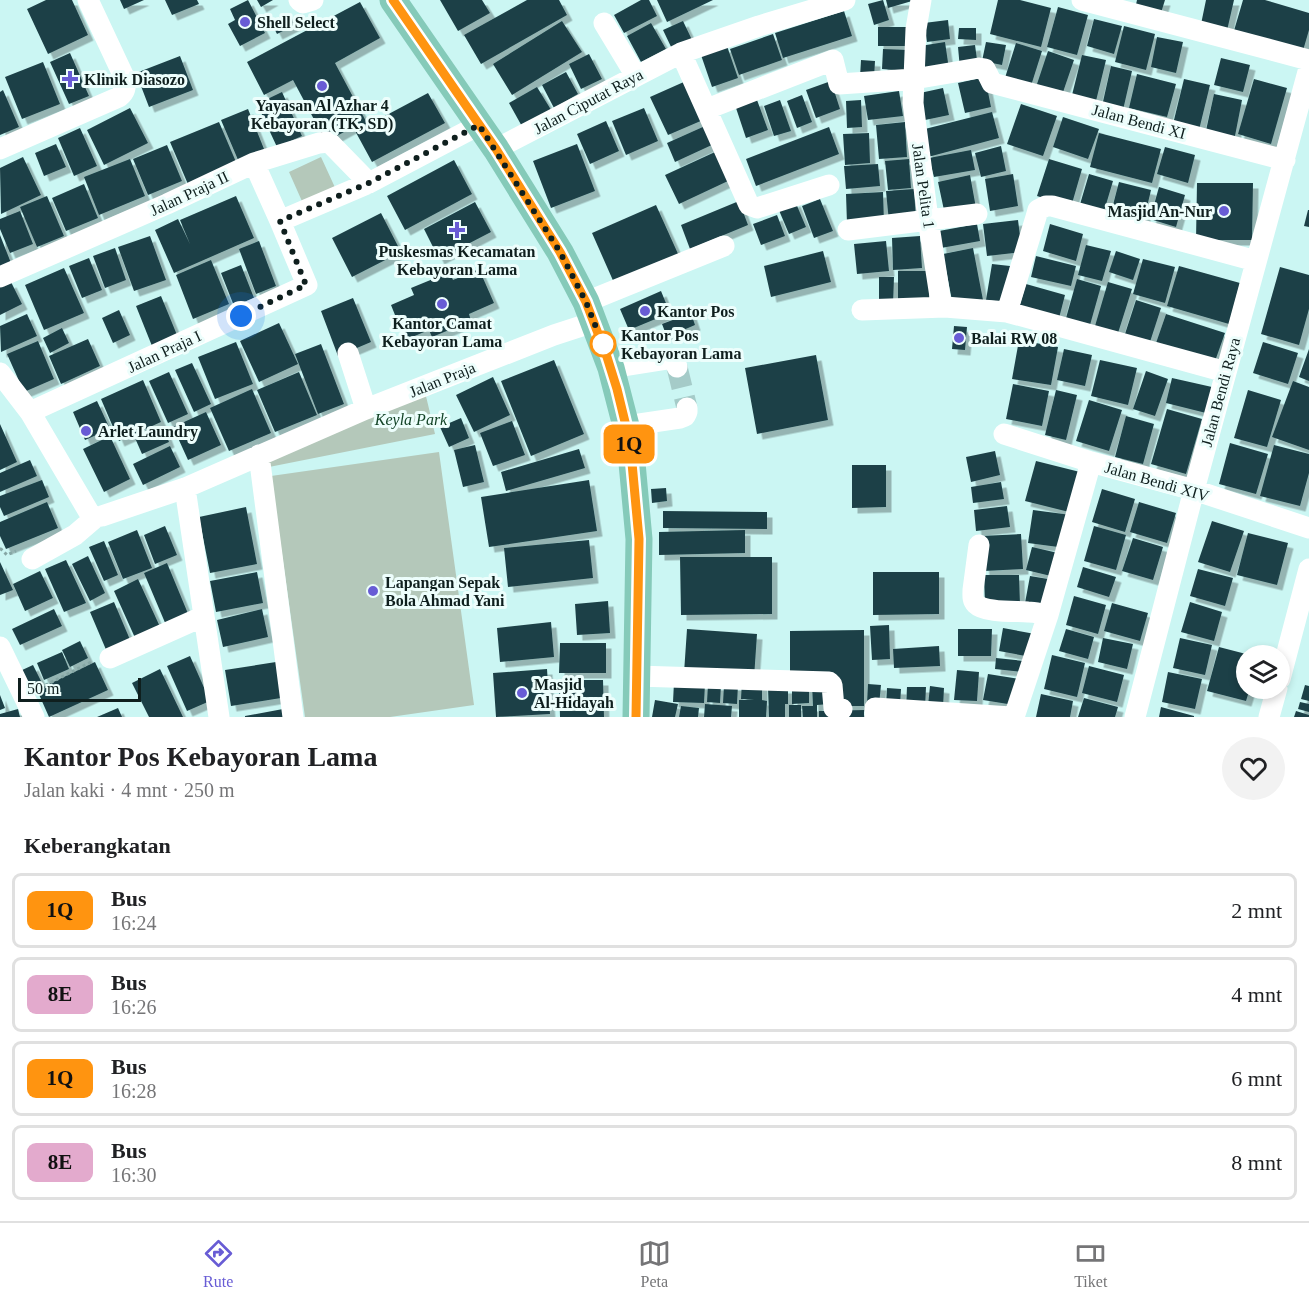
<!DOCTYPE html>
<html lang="id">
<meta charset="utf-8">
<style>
body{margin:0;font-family:Georgia,serif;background:#f2f2f2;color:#202124;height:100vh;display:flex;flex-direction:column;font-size:22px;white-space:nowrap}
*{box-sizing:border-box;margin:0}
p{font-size:20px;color:#757577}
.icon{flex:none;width:33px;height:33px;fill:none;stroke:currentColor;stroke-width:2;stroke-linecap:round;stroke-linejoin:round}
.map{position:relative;height:717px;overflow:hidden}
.side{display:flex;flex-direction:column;background:#fff;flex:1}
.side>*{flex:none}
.badge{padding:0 12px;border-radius:9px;font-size:21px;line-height:39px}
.tools{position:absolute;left:1236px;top:645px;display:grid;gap:12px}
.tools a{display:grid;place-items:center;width:54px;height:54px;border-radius:50%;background:#fff;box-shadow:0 3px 9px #0003;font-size:30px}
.scale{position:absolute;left:18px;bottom:15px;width:123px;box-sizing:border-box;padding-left:6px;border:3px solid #0f1f1e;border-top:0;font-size:16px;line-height:21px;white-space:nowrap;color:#0f1f1e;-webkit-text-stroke:4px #edfefc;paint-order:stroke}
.you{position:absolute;width:30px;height:30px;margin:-15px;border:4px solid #fff;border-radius:50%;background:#1a73e8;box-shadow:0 0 0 9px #1a73e833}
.map>.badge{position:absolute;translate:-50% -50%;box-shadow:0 0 0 3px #fff}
h2{padding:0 24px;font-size:22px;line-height:54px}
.round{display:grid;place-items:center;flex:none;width:63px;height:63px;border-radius:32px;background:#f2f2f2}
.head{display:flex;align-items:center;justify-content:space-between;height:102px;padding:0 24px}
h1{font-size:28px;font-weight:600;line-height:45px}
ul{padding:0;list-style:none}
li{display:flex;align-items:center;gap:18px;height:75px;margin:0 12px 9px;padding:0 12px;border:3px solid #e0e0e0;border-radius:9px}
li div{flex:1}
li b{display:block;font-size:22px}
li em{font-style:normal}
li .badge{min-width:66px;font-weight:700;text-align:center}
.menu{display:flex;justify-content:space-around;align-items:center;height:84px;border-top:2px solid #e0e0e0;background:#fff;font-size:16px;color:#757577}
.menu a{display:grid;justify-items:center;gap:3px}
.menu .on{color:#685cd5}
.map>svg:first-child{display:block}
</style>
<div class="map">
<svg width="1309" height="717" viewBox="0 0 1309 717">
<defs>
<filter id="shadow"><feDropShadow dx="5.5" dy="5.5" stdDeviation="0" flood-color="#0004"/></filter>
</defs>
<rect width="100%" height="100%" fill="#cbf6f3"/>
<path fill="#b4c8ba" d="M321,157L338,194L305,208L289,172Z
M425,392L435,434L269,467L265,456Z
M439,452L474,705L390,717H305L271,476Z"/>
<path fill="#1d4147" filter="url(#shadow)" d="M46,0H72L88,35L48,54L27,9Z
M120,0H144L124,9Z
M165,0H197L199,4L172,15Z
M248,0L265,33L240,46L228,24L235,20L230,9Z
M257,0H273L261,7Z
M440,0H482L490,13L458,31Z
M527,0H559L567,15L481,64L464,35Z
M641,0H649L657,16L624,33L614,15Z
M657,0H713L667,22Z
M883,0L889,20L874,25L868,4Z
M886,0H912V1L888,8Z
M998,0H1020L1051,8L1041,47L990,34Z
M1137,0H1165L1160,16L1135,9Z
M1206,0H1234L1226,35L1200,29Z
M1243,0H1265L1309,13V30L1302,54L1233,34Z
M360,2L380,38L335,63L368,125L428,93L445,123L372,162L353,127L326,142L293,80L264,95L247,62Z
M1058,7L1088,15L1077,55L1047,47Z
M844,11L852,36L783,58L775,33Z
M289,13L295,25L277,34L271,22Z
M1094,19L1122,26L1114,54L1087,46Z
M948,20L950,39L927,42L924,23Z
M562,21L582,52L512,95L493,64Z
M683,21L693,42L673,51L663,30Z
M651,23L666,49L641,62L627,36Z
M1124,26L1155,34L1146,70L1115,62Z
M878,27H910L909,46H878Z
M959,28H976V40L958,39Z
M773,34L782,60L739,75L730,49Z
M1157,37L1183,42L1176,73L1151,67Z
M945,42L949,69L924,73L920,46Z
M986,42L1006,45L1002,65L982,61Z
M1016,43L1042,51L1030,89L1004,81Z
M975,45L978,67L960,69L958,47Z
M727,46L738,78L712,87L701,55Z
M883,49L909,50L908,71L882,69Z
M1048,51L1074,60L1061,98L1035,90Z
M70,53L89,96L69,104L50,62Z
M589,54L602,79L581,89L569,64Z
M1082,55L1106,60L1096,101L1072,95Z
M180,56L193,90L149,107L136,73Z
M1221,58L1250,65L1243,92L1214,85Z
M861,60L875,61L874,78L860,77Z
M43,62L60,104L22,119L5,77Z
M1111,66L1132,71L1123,110L1102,106Z
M566,72L578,94L554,108L542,85Z
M1137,74L1176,84L1167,117L1129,108Z
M985,77L991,107L965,113L958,83Z
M1184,79L1210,85L1199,130L1173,124Z
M1254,79L1287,88L1271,144L1238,134Z
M686,81L703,120L668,135L650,97Z
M831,81L840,109L816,118L806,90Z
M537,87L553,113L524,130L509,103Z
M943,88L949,115L925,120L920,93Z
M3,90L19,127L0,135V92Z
M899,91L903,116L868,120L864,96Z
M282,92L302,136L277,147L257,104Z
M1214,94L1242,100L1234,141L1205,135Z
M802,95L812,122L797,128L787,101Z
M757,100L768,130L746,138L736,108Z
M780,100L791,131L774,136L764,106Z
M861,100L862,127L847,128L846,101Z
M1021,104L1057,116L1043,156L1007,144Z
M130,108L148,143L104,165L87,130Z
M644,108L658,141L626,155L612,121Z
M248,109L266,154L241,167L221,120Z
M992,112L999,138L928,157L921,130Z
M1063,117L1099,129L1088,159L1053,147Z
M606,121L619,151L590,164L577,134Z
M219,122L239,169L190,189L170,142Z
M905,122L907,157L879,159L876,125Z
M705,126L714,144L675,162L667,143Z
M829,127L839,154L756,186L746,159Z
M80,128L97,166L74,176L58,138Z
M869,133L870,163L845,165L843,134Z
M1099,133L1161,149L1152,183L1090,167Z
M56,144L66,167L44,176L35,153Z
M577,144L595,191L551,208L533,161Z
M167,145L182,181L148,195L133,159Z
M1001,146L1006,171L981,177L975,153Z
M1165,147L1195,155L1188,183L1157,174Z
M971,150L975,170L934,177L929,158Z
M715,152L728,181L679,204L665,175Z
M23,157L41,195L1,214L0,168Z
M130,159L145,196L99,215L84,177Z
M909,159L911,188L888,190L885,161Z
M1049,159L1082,169L1071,207L1037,196Z
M454,160L472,194L405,230L387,196Z
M878,164L880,186L846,189L844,166Z
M1013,174L1018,206L990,211L985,179Z
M1089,174L1113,181L1102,218L1078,211Z
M970,175L976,208L945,215L938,182Z
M1119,182L1151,190L1142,228L1109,220Z
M1197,183H1253L1252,240H1196Z
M84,184L98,218L66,231L52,198Z
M1159,187L1185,195L1176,227L1150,219Z
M914,189L916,220L889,222L886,191Z
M883,192L884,223L847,224L846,194Z
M47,196L64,236L37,247L20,207Z
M236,196L254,238L174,273L155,230L178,219L190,244L180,220Z
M820,199L833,231L814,238L802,206Z
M739,201L748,225L690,249L681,225Z
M795,201L806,227L789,234L778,208Z
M475,202L491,232L439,259L424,229Z
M656,205L679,256L615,285L592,233Z
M1308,210H1309V227L1304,226Z
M20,211L33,244L10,253L0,229V219Z
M381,213L401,252L352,277L332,238Z
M777,215L785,236L761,245L753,224Z
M1018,220L1022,252L987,256L983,224Z
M977,224L980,241L941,248L939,231Z
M1050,224L1083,234L1076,261L1043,251Z
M0,235L11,263L0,267Z
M150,236L166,280L134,291L118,247Z
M920,236L922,268L893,270L892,238Z
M259,241L276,286L256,294L239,249Z
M886,241L889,271L857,274L854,244Z
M1086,245L1111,251L1102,281L1078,275Z
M115,248L126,280L105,288L93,256Z
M973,248L983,300L953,306L943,254Z
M823,251L831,282L771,297L764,266Z
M1116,251L1140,259L1133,280L1109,272Z
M1036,256L1076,266L1071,286L1031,277Z
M89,258L102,290L82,298L69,266Z
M1143,259L1175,267L1165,303L1133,294Z
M211,260L229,304L193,319L176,275Z
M992,264L1010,266L1005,302L986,300Z
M241,265L254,298L234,306L221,273Z
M1179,266L1240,283L1229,324L1167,306Z
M1280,267L1309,275V309L1299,345L1261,334Z
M64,268L84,313L44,330L25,285Z
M479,269L494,303L469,314L471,321L432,337L429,330L405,340L391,305L414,295L411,288L450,272L453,280Z
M898,271H929V305H898Z
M879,277H894L893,305H879Z
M1077,279L1101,286L1090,325L1066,318Z
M11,282L22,304L0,315V287Z
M1108,282L1132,289L1118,333L1095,326Z
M1026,284L1065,295L1058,322L1018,311Z
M661,291L670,313L629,330L620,309Z
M161,296L177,335L152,346L136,306Z
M353,298L371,342L338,356L321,311Z
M1136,300L1161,308L1149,345L1124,337Z
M119,310L130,335L113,343L102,318Z
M691,313L695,325L667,337L662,324Z
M27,314L37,336L1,352L0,326Z
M1166,314L1225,333L1214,364L1155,346Z
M279,323L298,364L259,382L240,341Z
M954,326L967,327L965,350L952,349Z
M62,328L69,343L50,353L43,338Z
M88,339L100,366L61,384L49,356Z
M1019,340L1058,347L1051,385L1012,379Z
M38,341L54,379L24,392L7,354Z
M236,342L253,384L215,399L198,357Z
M1263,342L1298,353L1288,384L1253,373Z
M321,344L344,404L318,414L295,354Z
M1064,349L1092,355L1085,386L1057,380Z
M1309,349V381L1299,377Z
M816,355L828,420L757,434L745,368Z
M554,360L584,434L531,456L501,381Z
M1100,360L1137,368L1128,405L1091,396Z
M192,363L211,404L194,412L175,370Z
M1146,371L1168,379L1155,416L1133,409Z
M169,372L188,414L168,423L149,381Z
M299,372L317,415L275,432L257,390Z
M493,377L510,415L474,432L456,395Z
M1172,378L1212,387L1206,413L1166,403Z
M143,380L161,422L119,441L101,399Z
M1293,381L1309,387V450L1272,437Z
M1013,384L1049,391L1042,426L1006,419Z
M252,389L271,433L229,451L210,408Z
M1056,390L1077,395L1066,440L1045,435Z
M1248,390L1281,400L1267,447L1234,438Z
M1089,400L1122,410L1109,451L1076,441Z
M97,401L110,429L85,440L73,412Z
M1167,409L1202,419L1186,474L1151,464Z
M206,412L221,445L188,460L173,427Z
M1126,416L1154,424L1143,464L1115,457Z
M461,418L469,438L449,447L440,427Z
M512,421L525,455L493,466L480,433Z
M0,424L17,462L0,470Z
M163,426L169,442L142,454L135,438Z
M110,436L130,479L104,492L83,449Z
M1230,443L1268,454L1256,494L1219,484Z
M475,445L484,482L463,487L454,450Z
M1274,445L1309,454V473L1300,506L1260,496Z
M170,446L180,467L143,485L133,464Z
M579,449L585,468L506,491L501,472Z
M995,451L1000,475L971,482L966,457Z
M30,460L37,476L0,492V473Z
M1036,461L1084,473L1073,513L1025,501Z
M852,465H886V507L852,508Z
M42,480L49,497L4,516L0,507V496Z
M589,480L597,531L489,547L481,497Z
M1001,482L1004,499L973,503L971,487Z
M666,488L667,501L652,503L651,489Z
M1102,489L1135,499L1125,532L1092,522Z
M47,502L58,528L6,549L0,536V522Z
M1139,502L1176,513L1167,543L1130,532Z
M1007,506L1010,527L976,531L974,510Z
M246,507L257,564L210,573L199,517Z
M1033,510L1071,515L1066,548L1028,543Z
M663,511L767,512V529L663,528Z
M1212,521L1244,531L1230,572L1198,562Z
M165,526L177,555L155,564L144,535Z
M1094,526L1126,535L1116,570L1084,561Z
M137,530L152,568L123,579L108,542Z
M745,530V553L659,555V532Z
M1248,533L1288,543L1277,585L1237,575Z
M1021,534L1023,569L984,571L981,536Z
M1133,538L1163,547L1153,580L1122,571Z
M589,540L593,578L508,587L504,548Z
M104,541L118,575L104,581L89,547Z
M1032,547L1058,553L1051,576L1026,570Z
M88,556L105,593L90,601L72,564Z
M680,557H772V614L681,615Z
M66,560L86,603L64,612L45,569Z
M0,562L13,590L0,595Z
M167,563L189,616L166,625L144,573Z
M1083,567L1116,577L1109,597L1077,587Z
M1198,569L1233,578L1225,606L1190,596Z
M40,571L53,598L25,611L13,584Z
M257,572L263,603L216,612L210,581Z
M873,572H939V614L873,615Z
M984,575H1019L1020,605H985Z
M1030,576L1054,580L1048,608L1025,603Z
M138,579L161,629L136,640L114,591Z
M1074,596L1106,605L1098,634L1066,625Z
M608,601L610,633L577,635L575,604Z
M114,602L131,642L107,652L90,612Z
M1190,602L1222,612L1214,641L1181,632Z
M1112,603L1148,613L1140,641L1104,631Z
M54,609L62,626L20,645L12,629Z
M262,609L268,637L223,647L217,620Z
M551,622L554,657L500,662L497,628Z
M889,625L890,659L872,660L870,626Z
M1003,628L1035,634L1031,657L999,651Z
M687,629L757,634L754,678L684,673Z
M958,629H992L991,656H958Z
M1066,629L1094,637L1088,659L1059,651Z
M864,630V706H837V677H790V631Z
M1103,638L1133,644L1127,669L1098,662Z
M1180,638L1212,645L1205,675L1173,668Z
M80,641L88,658L70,667L62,650Z
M560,643H606V673H559Z
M939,646L940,666L894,668L893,649Z
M1219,647L1246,654V688H1250L1246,701L1207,691Z
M62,652L69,669L44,680L37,663Z
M1052,655L1085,663L1077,697L1044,689Z
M190,656L210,701L187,711L167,666Z
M996,658L1024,661L1023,672L995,669Z
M95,662L108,690L49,717L37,690Z
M276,662L281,698L231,706L225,670Z
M33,665L41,681L28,687L20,671Z
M1089,666L1124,675L1117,702L1082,693Z
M160,669L183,717H149L132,683Z
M547,669L550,714L496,717L493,673Z
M957,670L979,672L977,701L954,700Z
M1168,672L1202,679L1195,709L1162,702Z
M988,674L1019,679L1014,705L983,700Z
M559,680H603L604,717H560Z
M742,680L762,681V700L767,701L766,717H739V700H754L741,699Z
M674,682L705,684L704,703L673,702Z
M792,683H809V703L792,704Z
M829,683L830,704L817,705V717H803L802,706H813L812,684Z
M708,684L721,685L720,703L707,702Z
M868,684L881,685L879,705L867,704Z
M724,685H738L737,704L723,703Z
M1305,685L1309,686V701L1301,699Z
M930,686L944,688L943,707L928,706Z
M907,687H926L925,708H906Z
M768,688H788V704H785V717H769Z
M887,688L901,689L900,705H886Z
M1041,694L1073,701L1070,717H1036Z
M0,695L5,708L0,710Z
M1084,698L1118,707L1115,717H1078Z
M655,700L678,704L675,717H652Z
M1300,702L1309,704V712L1298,709Z
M705,704L732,706L731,717H704Z
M789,705H801V717H789Z
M681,706L699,708L698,717H679Z
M1161,707L1194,716V717H1159Z
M118,708L122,717H97Z
M18,709L20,717H0V714Z
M283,709L285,717H245V716Z
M864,710V717H819V711Z
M1296,711L1309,715V717H1294Z"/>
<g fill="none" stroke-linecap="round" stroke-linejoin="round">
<path stroke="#a5cbc8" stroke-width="21" stroke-dasharray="21 10" stroke-linecap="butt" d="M677,367L687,408"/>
<path stroke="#85a6a4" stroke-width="3" stroke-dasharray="3 3" stroke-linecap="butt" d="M0,549H1L7,555L16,551
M40,688L93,661"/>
<path stroke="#fff" stroke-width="21" d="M299,0L303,3L313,0
M921,0L916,29L913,103L928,219L941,303L945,307L1007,312L1226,372
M1082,0L1309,60
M604,23L636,76
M681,53L749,205L757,208L829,185
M707,109L833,60L839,84L914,79L979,68L985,69L992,83L1285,160
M0,149L119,97C125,92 126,88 125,79L88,0
M496,149L681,53L759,26L845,0
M280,221L369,183L479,125
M848,230L977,214
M0,277L167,204L254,163L319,143L329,142L369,183
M586,302L724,246
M862,310L945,307
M1007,312L1036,217L1038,210L1046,206H1052L1256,261
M348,353L366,409
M611,368L668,359L675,361L677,367
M0,373L30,412L90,514L96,517L102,516L185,488L366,409L554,335L594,322
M30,412L307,285L280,221L254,163
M626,426L680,418L685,416L687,412V408
M1004,434L1091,462L1194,490L1309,528
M259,455L293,717
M185,488L219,717
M979,545L973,590C973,595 972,600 976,604C985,613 1016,611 1028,612C1035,612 1041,614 1048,615
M32,559L75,535L96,517
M0,647L34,717
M110,658L204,616
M637,676L829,682L832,685L834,708L837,710L842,709
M1280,679L1309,569
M875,717V708L1011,717
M1014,717L1048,615L1091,462
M1135,717L1194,490L1309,68
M1269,717L1277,688"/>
<path stroke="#85cab9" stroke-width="27" d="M393,0L496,149L560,252L586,302L611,368L626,426L632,463L639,539L636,717"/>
</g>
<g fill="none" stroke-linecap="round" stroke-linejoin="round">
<defs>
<path id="line" d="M393,0L496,149L560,252L586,302L607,357L617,389L626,426L632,463L639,539L636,717"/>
</defs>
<use href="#line" stroke="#fff" stroke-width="14"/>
<use href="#line" stroke="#ff9410" stroke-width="9"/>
<path stroke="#0f1f1e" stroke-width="6" stroke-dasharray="0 10.8" d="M241,316L306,285L280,221L369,183L479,125L560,252L586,302L603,345V344"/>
</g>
<g fill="#685cd5" stroke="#edfefc" stroke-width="2">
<circle cx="245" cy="22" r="6"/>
<path d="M67 70h6v6h6v6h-6v6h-6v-6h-6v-6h6z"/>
<circle cx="322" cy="86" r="6"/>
<circle cx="1224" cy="211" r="6"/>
<path d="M454 221h6v6h6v6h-6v6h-6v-6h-6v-6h6z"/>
<circle cx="442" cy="304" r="6"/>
<circle cx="645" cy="311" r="6"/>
<circle cx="959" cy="338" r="6"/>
<circle cx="86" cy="431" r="6"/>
<circle cx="373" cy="591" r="6"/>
<circle cx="522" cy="693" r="6"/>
</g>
<circle fill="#fff" stroke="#ff9410" stroke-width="3" cx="603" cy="344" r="12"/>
<g text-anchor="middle" stroke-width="6" stroke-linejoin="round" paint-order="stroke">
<g font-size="16" font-weight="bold" fill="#0f1f1e" stroke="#edfefc" text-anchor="start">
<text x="257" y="28">Shell Select</text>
<text x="84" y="85">Klinik Diasozo</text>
<text x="322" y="111" text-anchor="middle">Yayasan Al Azhar 4<tspan x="322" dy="18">Kebayoran (TK, SD)</tspan></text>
<text x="1212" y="217" text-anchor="end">Masjid An-Nur</text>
<text x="457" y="257" text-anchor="middle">Puskesmas Kecamatan<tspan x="457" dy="18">Kebayoran Lama</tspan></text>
<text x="657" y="317">Kantor Pos</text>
<text x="442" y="329" text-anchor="middle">Kantor Camat<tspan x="442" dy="18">Kebayoran Lama</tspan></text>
<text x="971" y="344">Balai RW 08</text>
<text x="98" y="437">Arlet Laundry</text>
<text x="385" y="588">Lapangan Sepak<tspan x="385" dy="18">Bola Ahmad Yani</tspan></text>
<text x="534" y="690">Masjid<tspan x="534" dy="18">Al-Hidayah</tspan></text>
</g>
<g font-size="16" fill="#0f1f1e" stroke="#edfefc">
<text transform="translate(588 101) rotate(-28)" y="6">Jalan Ciputat Raya</text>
<text transform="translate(1139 121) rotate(15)" y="6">Jalan Bendi XI</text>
<text transform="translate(924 186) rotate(82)" y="6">Jalan Pelita 1</text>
<text transform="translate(189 193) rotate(-25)" y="6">Jalan Praja II</text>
<text transform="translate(164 351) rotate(-25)" y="6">Jalan Praja I</text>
<text transform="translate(442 379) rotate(-22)" y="6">Jalan Praja</text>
<text transform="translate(1220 392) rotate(-75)" y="6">Jalan Bendi Raya</text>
<text transform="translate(1157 481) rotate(16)" y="6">Jalan Bendi XIV</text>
</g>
<g font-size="16" font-weight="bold" fill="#0f1f1e" stroke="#edfefc" text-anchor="start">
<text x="621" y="341">Kantor Pos<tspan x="621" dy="18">Kebayoran Lama</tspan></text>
</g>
<g font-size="16" font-style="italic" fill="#134427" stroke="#edfefc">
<text x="411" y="425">Keyla Park</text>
</g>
</g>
</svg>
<div class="tools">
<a><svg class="icon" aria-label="layers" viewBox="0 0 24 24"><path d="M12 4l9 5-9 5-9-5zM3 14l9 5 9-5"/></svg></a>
</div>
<div class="scale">50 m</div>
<div class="you" style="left:241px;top:316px"></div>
<b class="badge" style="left:629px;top:444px;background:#ff9410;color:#111">1Q</b>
</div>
<section class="side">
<div class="head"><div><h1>Kantor Pos Kebayoran Lama</h1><p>Jalan kaki · 4 mnt · 250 m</p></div><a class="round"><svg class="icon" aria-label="heart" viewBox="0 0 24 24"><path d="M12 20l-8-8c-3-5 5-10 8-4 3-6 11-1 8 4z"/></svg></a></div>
<h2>Keberangkatan</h2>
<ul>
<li><span class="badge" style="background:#ff9410;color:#111">1Q</span><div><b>Bus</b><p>16:24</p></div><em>2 mnt</em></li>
<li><span class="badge" style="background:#e3aacd;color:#111">8E</span><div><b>Bus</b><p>16:26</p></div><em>4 mnt</em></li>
<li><span class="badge" style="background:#ff9410;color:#111">1Q</span><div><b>Bus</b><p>16:28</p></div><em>6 mnt</em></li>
<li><span class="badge" style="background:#e3aacd;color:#111">8E</span><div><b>Bus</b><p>16:30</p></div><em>8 mnt</em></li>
</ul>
</section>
<nav class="menu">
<a class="on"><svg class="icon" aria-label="directions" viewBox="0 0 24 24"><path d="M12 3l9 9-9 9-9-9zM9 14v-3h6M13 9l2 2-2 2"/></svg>Rute</a>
<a><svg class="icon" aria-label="map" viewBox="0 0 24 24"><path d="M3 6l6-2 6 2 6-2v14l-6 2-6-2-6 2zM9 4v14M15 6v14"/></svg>Peta</a>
<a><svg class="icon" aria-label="tickets" viewBox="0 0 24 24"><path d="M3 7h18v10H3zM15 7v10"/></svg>Tiket</a>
</nav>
